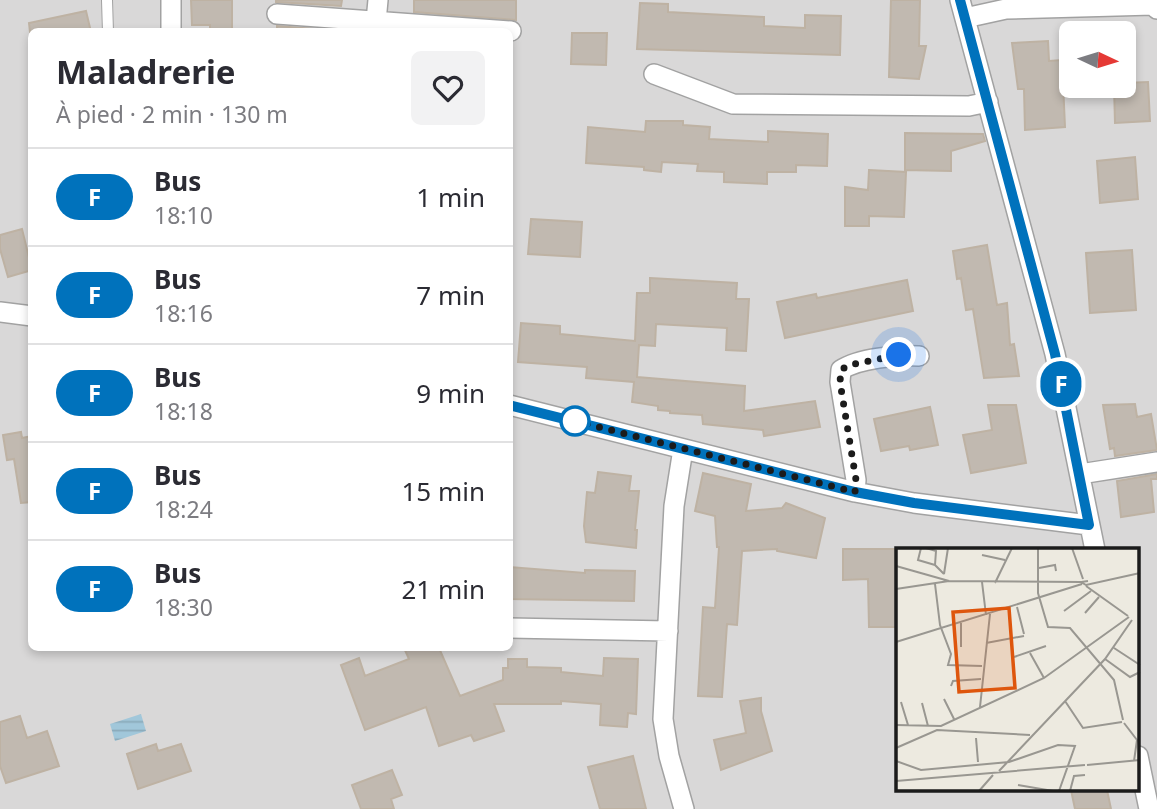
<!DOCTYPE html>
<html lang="fr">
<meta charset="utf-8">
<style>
body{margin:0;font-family:"Noto Sans",sans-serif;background:#f2f2f3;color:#2b2b33;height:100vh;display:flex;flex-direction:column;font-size:26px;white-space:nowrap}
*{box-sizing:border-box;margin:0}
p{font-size:23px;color:#7c7c81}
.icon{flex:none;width:38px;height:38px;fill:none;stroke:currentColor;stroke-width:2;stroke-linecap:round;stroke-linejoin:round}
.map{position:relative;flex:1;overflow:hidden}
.panel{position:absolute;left:28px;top:28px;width:485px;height:623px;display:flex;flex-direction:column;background:#fff;border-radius:10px;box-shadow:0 4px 10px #0003}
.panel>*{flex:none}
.badge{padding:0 14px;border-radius:23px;font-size:24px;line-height:46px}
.needle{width:46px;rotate:94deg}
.buttons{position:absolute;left:1059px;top:21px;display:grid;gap:14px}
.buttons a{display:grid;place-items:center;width:77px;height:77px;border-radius:10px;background:#fff;box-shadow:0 4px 10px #0003;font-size:35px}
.you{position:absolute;width:35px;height:35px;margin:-18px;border:5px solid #fff;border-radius:50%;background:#1a73e8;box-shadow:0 0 0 10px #1a73e833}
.map>.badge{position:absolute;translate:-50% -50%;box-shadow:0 0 0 4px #fff}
.round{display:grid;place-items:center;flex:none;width:74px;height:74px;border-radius:10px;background:#f2f2f3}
.summary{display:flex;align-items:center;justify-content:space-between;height:119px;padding:0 28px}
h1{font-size:33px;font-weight:700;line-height:52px}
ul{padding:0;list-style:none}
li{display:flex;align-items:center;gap:21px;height:98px;padding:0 28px;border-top:2px solid #e1e1e2}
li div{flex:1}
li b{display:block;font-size:26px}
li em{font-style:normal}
li .badge{min-width:77px;font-weight:700;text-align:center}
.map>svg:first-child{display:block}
</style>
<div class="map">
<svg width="1157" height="809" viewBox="0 0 1157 809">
<defs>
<pattern id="water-rules" width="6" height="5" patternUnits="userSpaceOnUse" patternTransform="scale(1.75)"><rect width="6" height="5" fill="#a1c7da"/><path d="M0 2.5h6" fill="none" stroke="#8aaaba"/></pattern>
</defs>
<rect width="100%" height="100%" fill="#edeae0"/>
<path fill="#d9d8d8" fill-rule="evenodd" d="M0,0H1157V809H0ZM32,32H509V648H32ZM1071,33H1124V86H1071ZM898,550H1138V790H898Z"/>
<path fill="url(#water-rules)" d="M141,714L146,731L115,741L110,724Z"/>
<path fill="#c1b9b0" stroke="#beb2a3" stroke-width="2" d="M191,0H232V32H210V25H192Z
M276,0H342L341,6L276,2Z
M414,0H516V20L414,12Z
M891,0H920L919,46H926L919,79L889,77Z
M640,3L668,4V12L764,17V26L805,28V15L841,16L840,55L637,49Z
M86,11L91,32H30L29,23Z
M277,26L340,31V32H277Z
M572,33H607L606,65L571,64Z
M1048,41L1049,61L1062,60L1065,127L1025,130L1024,89H1018L1012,43Z
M1148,82L1150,121L1115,123L1114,86H1124V83Z
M646,121H683V125L710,127L709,139L768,142V131L828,134L827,166L796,165V172H767V184L724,182V172L697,171L698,164L662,162L661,172L644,170V167L586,163L588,127L645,132Z
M905,133L983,134L985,141L951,151V171L905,170Z
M1135,157L1138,199L1100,203L1097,161Z
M869,170L906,172L904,217L869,216V226H845V187L868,190Z
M531,219L582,222L580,257L528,254Z
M22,229L32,270L8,277L0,249V235Z
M987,245L997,305L1007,303L1010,345L1014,344L1019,376L984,378L973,309L966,310L961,278L957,279L953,251Z
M1132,250L1136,310L1090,313L1086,253Z
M650,278L737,283L736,299H749L746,351L726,350L727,328L656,324L655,346L639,345L637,377L745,386L744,411L815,401L820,427L764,436L763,430L703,424L702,415L670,413V411L658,410V406L632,402L634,382L586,378L587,367L518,362L521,323L560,326V334L635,341L637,293H650Z
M907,280L913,311L785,338L777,302L816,294L817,298Z
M1135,404L1137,417L1151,414L1157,450L1115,456L1114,448L1110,449L1103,405Z
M988,405H1016L1026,463L971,473L963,435L992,430Z
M930,407L938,445L910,450L909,446L881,451L874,419Z
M21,432L22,438L32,436V502L21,503L14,459L7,460L3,435Z
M598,472L631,476L629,491H639L635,530H637L636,548L586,542L584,526L587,492L595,493Z
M703,473L751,484L746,511L782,508L786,503L825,518L816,558L777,551V549L742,551L737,625L727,624L722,697L698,696L703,607L715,608L719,547H717L715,516L695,511Z
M1157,474V479H1151L1154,512L1121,517L1117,481Z
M843,549H898V627H869L868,579L843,580Z
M509,567L585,573V570L635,571L634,601L509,599Z
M404,648H439L460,696L503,680V668H508V659H527V667L561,668V672L603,676L604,658L638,659L636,714L628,713L627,727L600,725L601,704L561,701V704H494L504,731L474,741L471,735L439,746L426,707L365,730L341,665L359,658L365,676L409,659Z
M761,698V711L772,751L721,770L714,740L746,733L740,701Z
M20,716L27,738L47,731L59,766L6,783L0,766V722Z
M156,744L158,751L181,744L191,771L138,789L127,754Z
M633,756L646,809H600L588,767Z
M392,770L402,795L391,799L394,809H361L352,785Z
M1071,790H1107L1111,809H1075Z"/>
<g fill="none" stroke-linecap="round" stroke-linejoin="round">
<defs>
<path id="service" d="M107,0L108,32"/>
<path id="minor" d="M171,0V32
M960,0L1055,354L1095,550
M277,14L511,31
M965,18L1006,9L1153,5L1157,9
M375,32L378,0
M654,74L733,104L969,106L988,102
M0,312L32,316
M509,405L855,492L914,503L1089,525
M683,449L674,506L663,719L669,756L684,809
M1080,474L1157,462
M855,492L856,480L840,382L841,370C859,358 897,355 919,356
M509,628L668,631
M1138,756L1149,809"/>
</defs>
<use href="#service" stroke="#a2a2a2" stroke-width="12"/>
<use href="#minor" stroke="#a2a2a2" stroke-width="22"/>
<use href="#service" stroke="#fff" stroke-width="10"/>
<use href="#minor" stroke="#fff" stroke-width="19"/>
</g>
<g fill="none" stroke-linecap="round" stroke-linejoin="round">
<defs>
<path id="line" d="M509,405L855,492L914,503L1089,525L1055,354L960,0"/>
</defs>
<use href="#line" stroke="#fff" stroke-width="16"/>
<use href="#line" stroke="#0072bc" stroke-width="10"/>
<path stroke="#1b1b1b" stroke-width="7" stroke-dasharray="0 12.6" d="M575,421L855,492L856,480L840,382L841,370L849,365L899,355"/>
</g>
<circle fill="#fff" stroke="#0072bc" stroke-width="3.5" cx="575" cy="421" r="14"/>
<g transform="translate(896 548)">
<rect width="243" height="243" fill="#edeae0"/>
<path fill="none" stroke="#999791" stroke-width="2" d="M25,0L22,12L39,17M30,0L40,3L39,17L48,26M142,0V45L152,79L174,80L218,132L227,172M176,0L187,31M86,7L109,12M0,18L53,33M143,20L159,17L160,23M48,26L52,0M192,33L185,34L190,37L244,25M86,34L90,67M99,35L116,0M39,36L44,77L55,106L52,117L86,118M190,38L232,68M0,41L53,33L185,34M121,59L128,86M168,63L195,43M189,65L203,49M0,94L186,36M90,95L128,88M65,99V75M218,100L244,117M134,105L148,130M118,109L150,98M209,111L234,129L244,124M55,138L57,133L85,131M48,151L58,171M169,153L187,180L226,174M5,154L12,177M26,155L32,178M84,159L94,66M228,175L241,192L238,213M0,177L45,178L148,130L233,69M80,190L82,214M0,200L41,182L134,187M0,213L25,222L113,214L162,197L179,198L163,243M191,217L244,212M103,223L209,111L236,72M0,233L189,217M122,237L157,243M83,243L97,227M174,243L178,228L189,227"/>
<path fill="#de560d" fill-opacity="0.15" stroke="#de560d" stroke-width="3.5" d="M113,60L119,140L63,144L57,64Z"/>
<rect width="243" height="243" fill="none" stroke="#1b1b1b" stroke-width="3.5"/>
</g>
</svg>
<div class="buttons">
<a><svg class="needle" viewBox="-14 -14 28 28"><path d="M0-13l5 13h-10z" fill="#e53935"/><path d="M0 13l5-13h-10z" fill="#7c7c81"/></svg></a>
</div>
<div class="you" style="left:899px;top:355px"></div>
<b class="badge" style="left:1061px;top:384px;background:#0072bc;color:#fff">F</b>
<section class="panel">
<div class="summary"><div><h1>Maladrerie</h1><p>À pied · 2 min · 130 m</p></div><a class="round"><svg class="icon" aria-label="heart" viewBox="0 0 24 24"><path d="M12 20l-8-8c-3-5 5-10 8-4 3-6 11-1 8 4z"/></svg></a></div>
<ul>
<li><span class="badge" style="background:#0072bc;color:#fff">F</span><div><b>Bus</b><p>18:10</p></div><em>1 min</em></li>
<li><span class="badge" style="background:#0072bc;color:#fff">F</span><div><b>Bus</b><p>18:16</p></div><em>7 min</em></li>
<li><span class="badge" style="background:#0072bc;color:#fff">F</span><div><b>Bus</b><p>18:18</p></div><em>9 min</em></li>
<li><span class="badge" style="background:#0072bc;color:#fff">F</span><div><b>Bus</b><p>18:24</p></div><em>15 min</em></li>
<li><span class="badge" style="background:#0072bc;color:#fff">F</span><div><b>Bus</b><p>18:30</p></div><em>21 min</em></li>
</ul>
</section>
</div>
